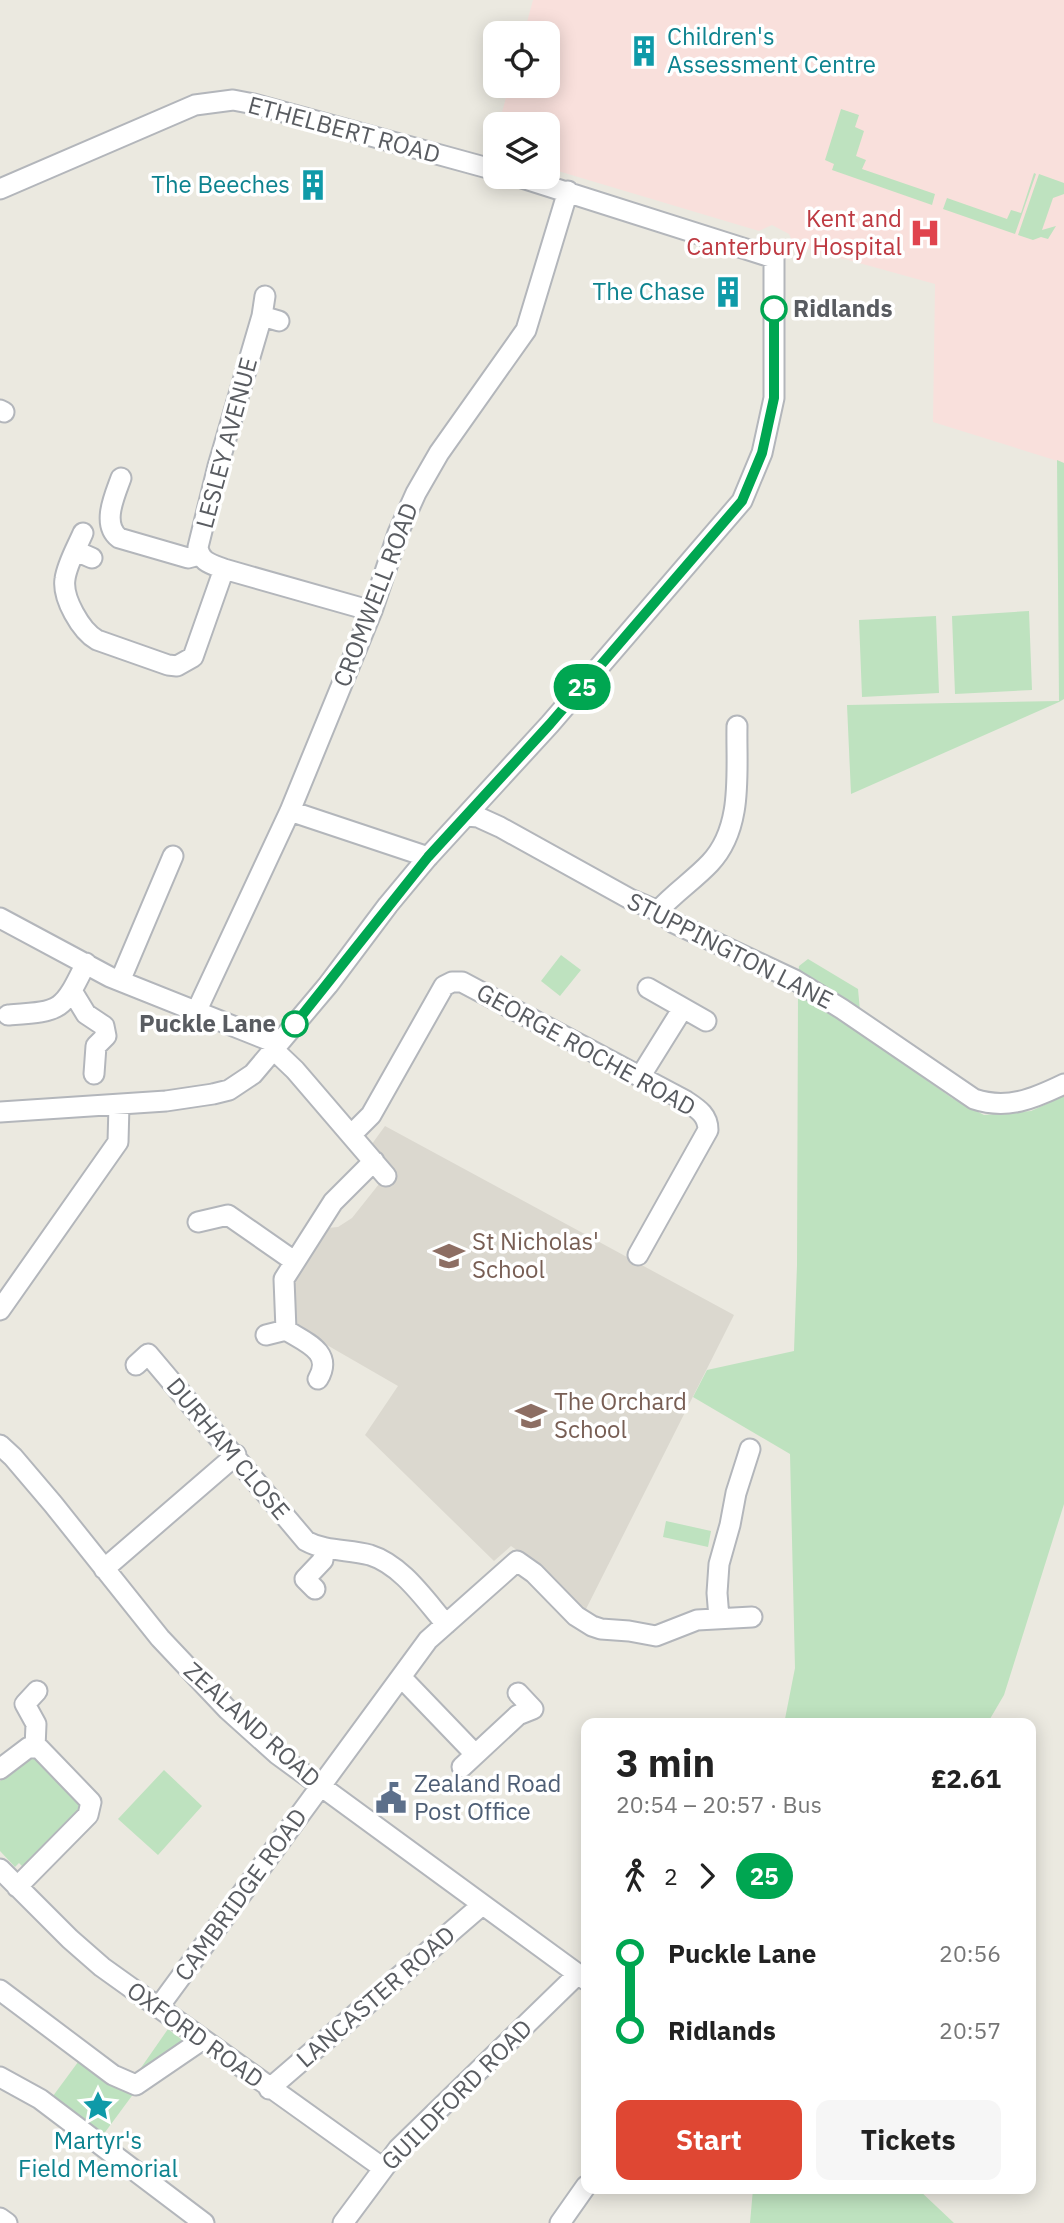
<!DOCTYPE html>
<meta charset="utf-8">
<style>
body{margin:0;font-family:"IBM Plex Sans",sans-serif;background:#f6f6f6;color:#222;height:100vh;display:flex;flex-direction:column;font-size:26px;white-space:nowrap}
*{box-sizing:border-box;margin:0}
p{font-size:23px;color:#767676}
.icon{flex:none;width:38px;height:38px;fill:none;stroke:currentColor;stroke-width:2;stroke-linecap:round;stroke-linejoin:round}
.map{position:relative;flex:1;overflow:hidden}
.details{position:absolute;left:581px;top:1718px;width:455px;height:476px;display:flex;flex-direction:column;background:#fff;border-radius:14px;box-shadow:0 4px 18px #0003}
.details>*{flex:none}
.badge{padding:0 14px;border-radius:23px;font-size:24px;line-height:46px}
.tools{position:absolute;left:483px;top:21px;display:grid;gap:14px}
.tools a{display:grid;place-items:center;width:77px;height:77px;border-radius:14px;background:#fff;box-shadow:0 4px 18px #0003;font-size:35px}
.map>.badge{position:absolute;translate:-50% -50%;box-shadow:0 0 0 4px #fff}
.legs{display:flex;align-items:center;gap:10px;height:77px;padding:0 35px;font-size:23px}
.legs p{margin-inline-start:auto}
.overview{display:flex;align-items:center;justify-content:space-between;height:119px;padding:0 35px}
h1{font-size:38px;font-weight:700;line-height:52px}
.primary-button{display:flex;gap:14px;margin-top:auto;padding:14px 35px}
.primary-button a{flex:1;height:80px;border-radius:14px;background:#df4733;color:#fff;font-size:28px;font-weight:700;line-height:80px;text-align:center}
.primary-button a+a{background:#f6f6f6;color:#222}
ul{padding:0 35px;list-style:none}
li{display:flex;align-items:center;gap:24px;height:77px;font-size:26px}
li i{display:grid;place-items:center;width:10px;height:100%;margin:0 9px;background:currentColor}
li i::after{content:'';width:18px;height:18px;margin:-9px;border:5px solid;border-radius:50%;background:#fff}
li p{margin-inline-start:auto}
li:first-child i{background:linear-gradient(#0000 50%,currentColor 0)}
li:last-child i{background:linear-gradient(currentColor 50%,#0000 0)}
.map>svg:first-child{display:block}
</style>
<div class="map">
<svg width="1064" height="2223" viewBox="0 0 1064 2223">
<rect width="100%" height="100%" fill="#ebe9e0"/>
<path fill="#dbd8cf" d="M385,1126L734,1315L585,1611L534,1562L511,1546L494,1561L365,1435L398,1386L294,1326L293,1294L297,1270L328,1228L338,1227L352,1218L379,1184L391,1172L369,1148Z"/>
<path fill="#f9e0dc" d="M533,0H1064V463L933,422L935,284L794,245L789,234L772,225L759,231L548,168V124H499L509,86H548V33H524Z"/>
<path fill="#bee2bf" d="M841,109L859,115L855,127L864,131L856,156L866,160L862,169L935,194L932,205L832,170L834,164L825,160Z
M1034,173L1036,174L1015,234L943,209L947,198L1007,219L1011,210L1021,213Z
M1039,174L1064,183V194L1053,198L1042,230L1056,226L1048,239L1041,237L1033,240L1018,235Z
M1057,460L1064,463V699L1059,702L851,794L847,705L1059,701Z
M1029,611L1032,690L955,694L952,616Z
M936,616L939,693L862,697L859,620Z
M561,955L581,970L560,996L541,981Z
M808,959L858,989L860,1011L798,977L799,966Z
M798,994L858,1032L952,1098L984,1115L1031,1111L1064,1096V1504L1004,1695L987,1724H784L795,1668L790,1454L693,1397L707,1370L794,1351L797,1265Z
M666,1521L711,1531L708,1547L663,1537Z
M36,1753L85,1799L82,1814L76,1812L28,1860L31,1866L26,1870L19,1863L15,1867L0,1851V1781L27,1758Z
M164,1770L202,1806L158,1855L118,1819Z
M168,2029L181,2039L183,2048L136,2075Z
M81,2058L134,2093L103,2135L53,2096Z
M753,2189H918L954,2223H750Z"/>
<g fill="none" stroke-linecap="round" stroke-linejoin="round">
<defs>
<path id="minor" d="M0,189L195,105L233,100L254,104L495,170
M265,296L262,316L218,466L198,547C200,562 211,564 224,569L372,611
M262,316L279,321
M0,410L4,412
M121,478C115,495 101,524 119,538L188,558L199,555
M83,533C77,547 67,564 65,579C62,598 81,631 97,640L168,665L177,666L193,657L224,569
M76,551L92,558
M290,811L428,857
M467,816L478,817L500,827L630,899L658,911L674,923L795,980L842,1009L974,1099C1007,1110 1033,1099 1064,1084
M658,911C674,893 694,880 710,863C744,827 736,771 737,726
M0,918L110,977L278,1044
M120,981L173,856
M648,988L706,1021
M72,991L86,1014L104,1026L106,1036L96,1046L94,1074
M197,1010L290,811L372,611L398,533L416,493L439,453L526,330L568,191
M8,1015C62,1011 62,1012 86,963
M274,1050L295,1070L386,1176
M640,1077L683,1008
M0,1112L166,1101L213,1094L229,1090L253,1074L328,985L388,905L428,857L550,724L742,501L762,453L774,398V258L519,177
M351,1135L371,1115L444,986L452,982H462L686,1101C698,1109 708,1115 708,1130L638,1255
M198,1222L228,1215L294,1261
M0,1310L118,1142L119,1105
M266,1335L286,1330
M136,1365L148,1354L306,1541C326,1552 349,1549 370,1555C402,1565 425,1600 446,1624
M318,1379C334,1352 305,1342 286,1330L284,1279L333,1202L374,1161
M0,1445L13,1457L53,1504L160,1638L228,1710L277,1754L586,1980
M104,1569L236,1455
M315,1589L305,1579L323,1560L324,1548
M719,1618L717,1593L719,1564L730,1525L736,1493L750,1449
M401,1677L475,1754
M35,1748L36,1724L25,1704L37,1691
M462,1767L518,1715L533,1709L518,1693
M0,1769L29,1747L39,1748L91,1802L88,1815L17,1887
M0,1869L70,1939L102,1967L383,2168
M0,1990L113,2075L136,2085L202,2040
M158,2008L428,1640L517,1561L534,1573L576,1616L592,1626L601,1629L629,1631L656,1636L697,1620L752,1617
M0,2077L40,2099L204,2223
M269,2089L482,1905
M0,2218L7,2223
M343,2223L398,2149L578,1974
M560,2223L586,2186"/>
</defs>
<use href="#minor" stroke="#b3b6bb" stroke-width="23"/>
<use href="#minor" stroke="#fff" stroke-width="19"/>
</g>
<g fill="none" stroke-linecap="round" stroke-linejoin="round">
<defs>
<path id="line-1" d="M295,1024L428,857L550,724L742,501L762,453L774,398V309"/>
</defs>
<use href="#line-1" stroke="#fff" stroke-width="16"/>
<use href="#line-1" stroke="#00a651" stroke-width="10"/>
</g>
<defs>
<symbol id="building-bare" viewBox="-9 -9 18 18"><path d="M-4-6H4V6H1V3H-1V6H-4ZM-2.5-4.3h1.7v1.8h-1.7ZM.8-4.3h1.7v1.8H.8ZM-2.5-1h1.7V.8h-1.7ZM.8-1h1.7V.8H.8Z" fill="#0f9aa8" stroke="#fff" stroke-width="2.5" paint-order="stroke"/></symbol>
<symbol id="hospital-bare" viewBox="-9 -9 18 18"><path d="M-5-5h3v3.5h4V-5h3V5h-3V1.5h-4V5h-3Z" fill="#e0444e" stroke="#fff" stroke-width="2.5" paint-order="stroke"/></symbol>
<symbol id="school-bare" viewBox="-9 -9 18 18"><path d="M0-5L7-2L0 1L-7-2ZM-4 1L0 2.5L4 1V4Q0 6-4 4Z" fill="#8d6e63" stroke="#fff" stroke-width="2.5" paint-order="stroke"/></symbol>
<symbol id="civic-bare" viewBox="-9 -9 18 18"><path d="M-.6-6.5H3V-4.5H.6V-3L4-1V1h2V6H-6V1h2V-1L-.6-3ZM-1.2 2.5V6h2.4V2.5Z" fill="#5c6f8a" stroke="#fff" stroke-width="2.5" paint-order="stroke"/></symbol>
<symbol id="sight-bare" viewBox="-9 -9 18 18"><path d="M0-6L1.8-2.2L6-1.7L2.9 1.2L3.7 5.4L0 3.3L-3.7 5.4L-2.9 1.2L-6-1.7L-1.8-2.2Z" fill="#0f9aa8" stroke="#fff" stroke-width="2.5" paint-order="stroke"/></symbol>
</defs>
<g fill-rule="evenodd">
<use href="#building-bare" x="622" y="29" width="44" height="44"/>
<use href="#building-bare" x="291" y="163" width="44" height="44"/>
<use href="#hospital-bare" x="903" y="211" width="44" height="44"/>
<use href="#building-bare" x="706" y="270" width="44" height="44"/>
<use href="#school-bare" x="427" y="1234" width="44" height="44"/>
<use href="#school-bare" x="509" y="1394" width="44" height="44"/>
<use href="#civic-bare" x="369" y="1776" width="44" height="44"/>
<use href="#sight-bare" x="76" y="2084" width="44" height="44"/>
</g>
<g fill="#fff" stroke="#00a651" stroke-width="3.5">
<circle cx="774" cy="309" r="12"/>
<circle cx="295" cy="1024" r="12"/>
</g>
<g text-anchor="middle" stroke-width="7" stroke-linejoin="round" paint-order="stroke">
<g font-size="24" fill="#0d838f" stroke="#fff" text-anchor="end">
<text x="667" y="45" text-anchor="start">Children's<tspan x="667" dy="28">Assessment Centre</tspan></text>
<text x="290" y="193">The Beeches</text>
<text x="705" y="300">The Chase</text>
<text x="98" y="2149" text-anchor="middle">Martyr's<tspan x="98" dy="28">Field Memorial</tspan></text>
</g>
<g font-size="24" fill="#595c61" stroke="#fff">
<text transform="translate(344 130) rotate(15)" y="8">ETHELBERT ROAD</text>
<text transform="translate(227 443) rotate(-75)" y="8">LESLEY AVENUE</text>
<text transform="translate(376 595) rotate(-69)" y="8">CROMWELL ROAD</text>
<text transform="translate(730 951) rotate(27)" y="8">STUPPINGTON LANE</text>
<text transform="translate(586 1050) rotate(29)" y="8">GEORGE ROCHE ROAD</text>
<text transform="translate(228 1449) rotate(50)" y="8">DURHAM CLOSE</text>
<text transform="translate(252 1725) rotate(42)" y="8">ZEALAND ROAD</text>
<text transform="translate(241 1895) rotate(-54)" y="8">CAMBRIDGE ROAD</text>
<text transform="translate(376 1997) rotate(-41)" y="8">LANCASTER ROAD</text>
<text transform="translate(195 2035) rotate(36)" y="8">OXFORD ROAD</text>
<text transform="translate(457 2095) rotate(-45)" y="8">GUILDFORD ROAD</text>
</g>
<g font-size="24" fill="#be3a42" stroke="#fff" text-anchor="end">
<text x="902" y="227">Kent and<tspan x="902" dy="28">Canterbury Hospital</tspan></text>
</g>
<g font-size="24" font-weight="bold" fill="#595c61" stroke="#fff" text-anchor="start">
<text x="793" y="317">Ridlands</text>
<text x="276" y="1032" text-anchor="end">Puckle Lane</text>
</g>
<g font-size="24" fill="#785e54" stroke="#fff" text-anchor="start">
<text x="472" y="1250">St Nicholas'<tspan x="472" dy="28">School</tspan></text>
<text x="554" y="1410">The Orchard<tspan x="554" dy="28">School</tspan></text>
</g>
<g font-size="24" fill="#4e5e75" stroke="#fff" text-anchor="start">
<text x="414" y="1792">Zealand Road<tspan x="414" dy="28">Post Office</tspan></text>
</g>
</g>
</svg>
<div class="tools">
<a><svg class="icon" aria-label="locate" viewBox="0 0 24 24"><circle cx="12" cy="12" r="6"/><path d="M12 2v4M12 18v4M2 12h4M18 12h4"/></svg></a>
<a><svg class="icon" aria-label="layers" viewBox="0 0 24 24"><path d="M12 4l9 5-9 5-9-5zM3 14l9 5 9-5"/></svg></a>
</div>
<b class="badge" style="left:582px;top:687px;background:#00a651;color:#fff">25</b>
<section class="details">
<div class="overview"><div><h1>3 min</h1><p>20:54 – 20:57 · Bus</p></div><b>£2.61</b></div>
<div class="legs"><svg class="icon" aria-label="walk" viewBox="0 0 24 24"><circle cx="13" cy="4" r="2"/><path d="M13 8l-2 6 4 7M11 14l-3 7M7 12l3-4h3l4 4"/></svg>2<svg class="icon" aria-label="forward" viewBox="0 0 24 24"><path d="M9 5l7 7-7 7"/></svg><b class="badge" style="background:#00a651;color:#fff">25</b></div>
<ul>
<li><i style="color:#00a651"></i><b>Puckle Lane</b><p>20:56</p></li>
<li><i style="color:#00a651"></i><b>Ridlands</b><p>20:57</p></li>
</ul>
<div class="primary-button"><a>Start</a><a>Tickets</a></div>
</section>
</div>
